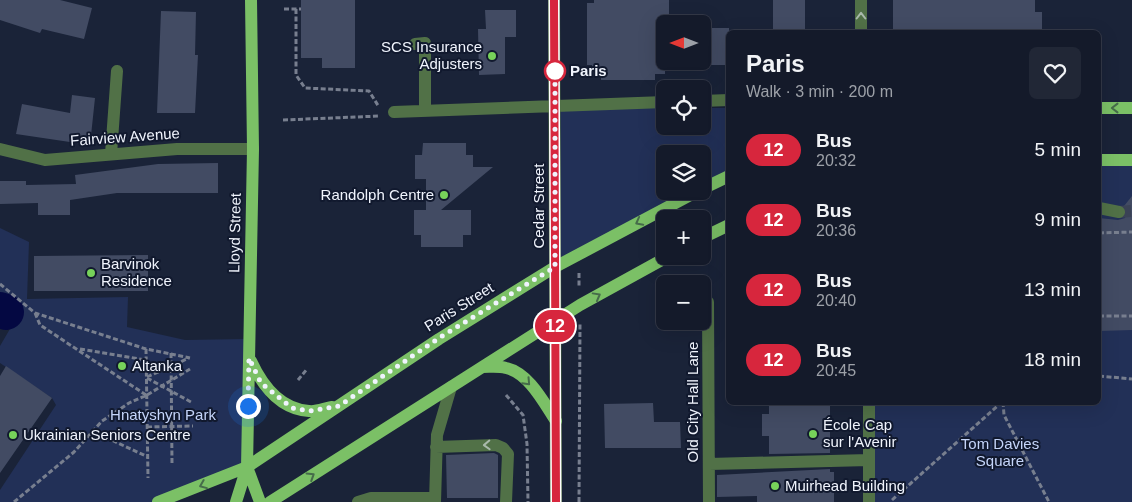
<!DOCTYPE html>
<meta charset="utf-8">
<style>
body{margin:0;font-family:Helvetica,sans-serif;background:#212736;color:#f1f3f6;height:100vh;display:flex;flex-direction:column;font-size:19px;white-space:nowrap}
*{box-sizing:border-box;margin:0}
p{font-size:16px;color:#9da1a8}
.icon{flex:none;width:28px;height:28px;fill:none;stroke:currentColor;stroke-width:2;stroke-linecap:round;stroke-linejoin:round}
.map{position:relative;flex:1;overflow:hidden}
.sheet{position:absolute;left:726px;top:30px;width:375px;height:375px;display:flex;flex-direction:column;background:#141a2a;border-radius:8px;box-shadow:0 5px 20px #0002,0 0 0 1px #333847}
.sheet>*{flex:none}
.badge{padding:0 10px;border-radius:16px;font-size:18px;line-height:32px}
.needle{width:32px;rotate:270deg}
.fabs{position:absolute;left:656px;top:15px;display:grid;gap:10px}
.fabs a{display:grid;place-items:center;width:55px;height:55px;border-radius:8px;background:#141a2a;box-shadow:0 5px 20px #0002,0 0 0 1px #333847;font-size:25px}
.you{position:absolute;width:25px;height:25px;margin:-12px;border:4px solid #fff;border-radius:50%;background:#1a73e8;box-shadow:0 0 0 8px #1a73e833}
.map>.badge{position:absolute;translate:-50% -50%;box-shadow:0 0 0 2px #fff}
.round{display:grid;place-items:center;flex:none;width:52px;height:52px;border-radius:8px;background:#212736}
.summary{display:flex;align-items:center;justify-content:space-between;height:85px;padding:0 20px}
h1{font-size:24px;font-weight:700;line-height:38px}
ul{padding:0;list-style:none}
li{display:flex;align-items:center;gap:15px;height:70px;padding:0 20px}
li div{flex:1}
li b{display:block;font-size:19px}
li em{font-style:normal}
li .badge{min-width:55px;font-weight:700;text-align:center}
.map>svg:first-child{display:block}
</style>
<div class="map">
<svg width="1132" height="502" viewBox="0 0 1132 502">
<rect width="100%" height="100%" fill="#1a2338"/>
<path fill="#223057" d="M556,108H665V126H702L703,108H729V175L703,187L702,154H665V191H694L557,265Z
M1099,162H1132V502H868V403L1099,402Z
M0,228L29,242L27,299L128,297L127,327L185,340L248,339L246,466L152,502H0V490L56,405L52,398L0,363V346L14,322L0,319Z"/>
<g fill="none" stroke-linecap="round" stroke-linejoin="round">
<path stroke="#040842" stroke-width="36" d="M0,310L6,312"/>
</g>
<path fill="#424b63" d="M0,0H60L92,8L84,39L42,29L40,33L0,20Z
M301,0H355V68H322V58H301Z
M594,0H669V24H665V74H655V80H601V75L592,76V65H587V3H594Z
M773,0H805V32H773Z
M893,0H1035V12H1042V32H893Z
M485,10H516V37H505V74L479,75L478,29H486Z
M161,11L196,12L195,55H198L195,113H157Z
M709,28H729V65H709Z
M72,95L95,98L90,145L16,134L22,104L70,113Z
M423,143H466V155H473V167H493L441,210H471V235H463V247H421V235H414V210H426V179H415V155H422Z
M218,163V193H117L70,200V215H38V203L0,204V181H26V185L76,184L75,175L158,164Z
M1132,196V330L1099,331V218L1118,220L1125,218L1127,210L1124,206Z
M148,255V291H34V256Z
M6,366L52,398L0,473V376Z
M653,403L654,422H680L681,448H605L604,404Z
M830,404V453L769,454V436H762V414H769V405Z
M494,453L498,455V498H447L446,455Z
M830,469V472H834V502H757V496L717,497V475Z"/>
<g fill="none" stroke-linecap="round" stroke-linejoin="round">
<path stroke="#3a4256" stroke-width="12" stroke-dasharray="12 6" stroke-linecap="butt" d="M1119,212L1132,211"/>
<path stroke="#787f8f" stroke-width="3" stroke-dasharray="5 2.5" stroke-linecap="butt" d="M284,9H301
M296,9V75L305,88L369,91L379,107
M283,120L380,116
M1099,233L1132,232
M579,273V287
M0,284L35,313L146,349L190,358
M1099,301V303
M35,313L40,325L146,395
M1099,316H1132
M80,349L146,360
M146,349L148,478
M171,353L172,464
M1099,376L1132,379
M147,377L189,358
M147,378L191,402
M298,380L307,369
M506,395L523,415L527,444L528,502
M1003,402L1004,415L1049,502
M147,427L193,426
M92,431L148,457
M892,500L1002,402
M14,502L74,452L102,421L129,403L147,395L190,369
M579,502L580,323"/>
<path stroke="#517147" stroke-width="12" d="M554,0L556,502
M861,0V32
M415,44L425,43V111
M702,101L729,100
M394,112L665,102
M0,149L45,160L177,149H253
M111,154L117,71
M1099,208L1119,212
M708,302L709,502
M436,447L496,445L503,448L508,454L506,502
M709,464L869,460
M358,502L371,498H435
M435,502L437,435L451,387
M869,502V402"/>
<path stroke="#7bc066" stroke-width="12" d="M1099,108H1132
M1099,160H1132
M702,189L729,176
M702,238L729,225
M251,361C262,385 279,409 309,411C316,412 325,408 332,407
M483,367C491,367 499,366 506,368C529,373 544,403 556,421
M247,467L260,502
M158,502L247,467L439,339L555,267L698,191
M236,502L247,467L253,149L251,0
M270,502L580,305L669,256"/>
</g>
<defs><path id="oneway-chevron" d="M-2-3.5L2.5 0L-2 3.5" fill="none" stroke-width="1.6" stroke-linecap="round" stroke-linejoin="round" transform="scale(1.25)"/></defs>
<g stroke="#a8b9ab">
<use href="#oneway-chevron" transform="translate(861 16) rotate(-90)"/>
<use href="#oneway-chevron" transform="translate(487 445) rotate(178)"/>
</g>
<g stroke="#466c4a">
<use href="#oneway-chevron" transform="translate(1115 108) rotate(180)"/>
<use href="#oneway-chevron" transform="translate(639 222) rotate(152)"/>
<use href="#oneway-chevron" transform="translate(597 296) rotate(-29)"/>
<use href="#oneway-chevron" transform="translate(527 382) rotate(47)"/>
<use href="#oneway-chevron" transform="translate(311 476) rotate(-32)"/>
<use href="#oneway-chevron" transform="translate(203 485) rotate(158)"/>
</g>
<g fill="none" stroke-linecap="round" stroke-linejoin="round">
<defs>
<path id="line" d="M554,0L556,502"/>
</defs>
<use href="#line" stroke="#fff" stroke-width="11"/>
<use href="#line" stroke="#d7263d" stroke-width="8"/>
<path stroke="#f0f4fd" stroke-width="5" stroke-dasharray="0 9" d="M248,406L249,358L261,383L292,408L310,411L339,406L439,338L555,267V71"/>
</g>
<g fill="#77d25a" stroke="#11192e" stroke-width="2">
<circle cx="492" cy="56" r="5"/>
<circle cx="444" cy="195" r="5"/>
<circle cx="91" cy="273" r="5"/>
<circle cx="122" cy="366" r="5"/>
<circle cx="813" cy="434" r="5"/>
<circle cx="13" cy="435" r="5"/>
<circle cx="775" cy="486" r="5"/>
</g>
<circle fill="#fff" stroke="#d7263d" stroke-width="2.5" cx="555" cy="71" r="10"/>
<g text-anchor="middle" stroke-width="4" stroke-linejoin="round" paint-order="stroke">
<g font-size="15" fill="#f0f4fd" stroke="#11192e" text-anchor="start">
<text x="482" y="52" text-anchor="end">SCS Insurance<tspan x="482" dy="17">Adjusters</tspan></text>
<text x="434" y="200" text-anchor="end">Randolph Centre</text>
<text x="101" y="269">Barvinok<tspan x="101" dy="17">Residence</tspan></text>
<text x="132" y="371">Altanka</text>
<text x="823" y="430">École Cap<tspan x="823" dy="17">sur l'Avenir</tspan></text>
<text x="23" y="440">Ukrainian Seniors Centre</text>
<text x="785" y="491">Muirhead Building</text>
</g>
<g font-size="15" font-weight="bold" fill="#f0f4fd" stroke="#11192e" text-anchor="start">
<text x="570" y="76">Paris</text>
</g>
<g font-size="15" fill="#f0f4fd" stroke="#11192e">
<text transform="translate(125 137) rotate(-4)" y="5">Fairview Avenue</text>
<text transform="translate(539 206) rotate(-90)" y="5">Cedar Street</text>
<text transform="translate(235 233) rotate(-89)" y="5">Lloyd Street</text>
<text transform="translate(459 307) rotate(-32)" y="5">Paris Street</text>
<text transform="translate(693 402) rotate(-90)" y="5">Old City Hall Lane</text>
</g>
<g font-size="15" fill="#c5d5fa" stroke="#11192e">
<text x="163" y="420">Hnatyshyn Park</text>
<text x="1000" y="449">Tom Davies<tspan x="1000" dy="17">Square</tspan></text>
</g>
</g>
</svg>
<div class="fabs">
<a><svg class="needle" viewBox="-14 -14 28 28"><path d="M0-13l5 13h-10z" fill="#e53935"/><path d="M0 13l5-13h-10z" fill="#9da1a8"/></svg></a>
<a><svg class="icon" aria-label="locate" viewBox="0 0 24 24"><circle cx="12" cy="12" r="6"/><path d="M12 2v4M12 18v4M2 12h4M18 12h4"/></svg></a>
<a><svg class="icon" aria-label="layers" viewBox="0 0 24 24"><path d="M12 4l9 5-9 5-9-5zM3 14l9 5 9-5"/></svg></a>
<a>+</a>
<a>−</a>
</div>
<div class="you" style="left:248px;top:406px"></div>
<b class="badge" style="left:555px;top:326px;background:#d7263d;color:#fff">12</b>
<section class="sheet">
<div class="summary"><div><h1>Paris</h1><p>Walk · 3 min · 200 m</p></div><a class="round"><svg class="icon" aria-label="heart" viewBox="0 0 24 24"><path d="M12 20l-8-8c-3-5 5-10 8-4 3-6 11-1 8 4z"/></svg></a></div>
<ul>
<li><span class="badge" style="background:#d7263d;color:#fff">12</span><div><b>Bus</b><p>20:32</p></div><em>5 min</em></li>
<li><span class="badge" style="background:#d7263d;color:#fff">12</span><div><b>Bus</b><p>20:36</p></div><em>9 min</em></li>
<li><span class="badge" style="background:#d7263d;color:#fff">12</span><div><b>Bus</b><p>20:40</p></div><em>13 min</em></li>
<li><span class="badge" style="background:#d7263d;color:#fff">12</span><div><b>Bus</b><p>20:45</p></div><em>18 min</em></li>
</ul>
</section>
</div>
